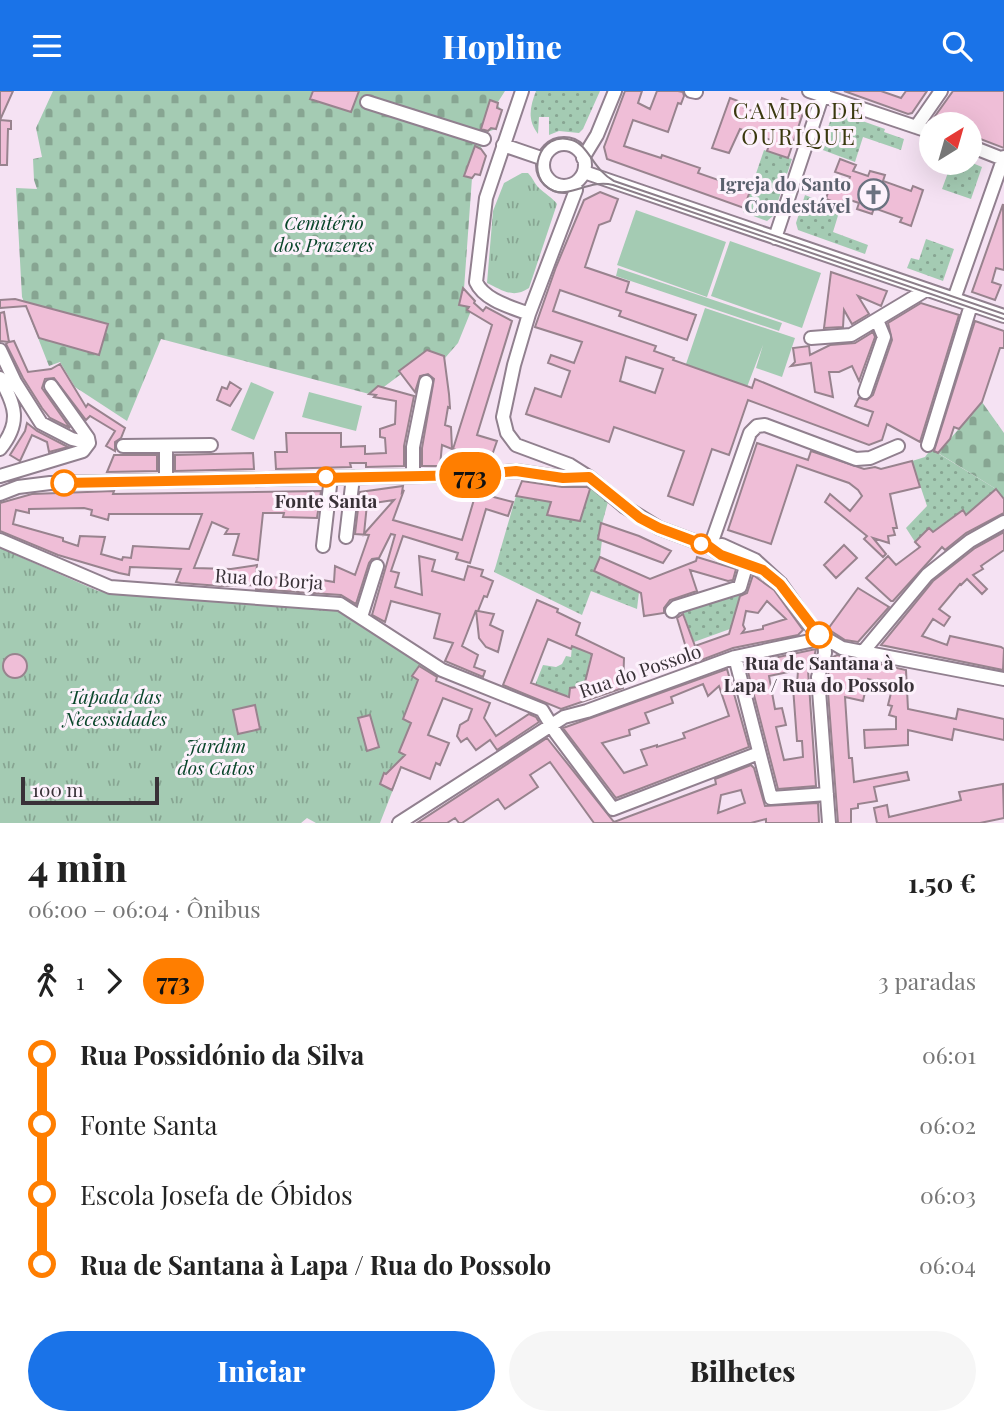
<!DOCTYPE html>
<html lang="pt">
<meta charset="utf-8">
<style>
body{margin:0;font-family:"Playfair Display",serif;background:#f6f6f6;color:#222;height:100vh;display:flex;flex-direction:column;font-size:26px;white-space:nowrap}
*{box-sizing:border-box;margin:0}
p{font-size:23px;color:#767676}
.icon{flex:none;width:38px;height:38px;fill:none;stroke:currentColor;stroke-width:2;stroke-linecap:round;stroke-linejoin:round}
.map{position:relative;height:732px;overflow:hidden}
.panel{display:flex;flex-direction:column;background:#fff;flex:1}
.panel>*{flex:none}
.badge{padding:0 14px;border-radius:23px;font-size:24px;line-height:46px}
.needle{width:46px;rotate:37deg}
.fabs{position:absolute;left:919px;top:21px;display:grid;gap:14px}
.fabs a{display:grid;place-items:center;width:63px;height:63px;border-radius:50%;background:#fff;box-shadow:0 7px 28px #0002;font-size:35px}
.scale{position:absolute;left:21px;bottom:18px;width:138px;box-sizing:border-box;padding-left:7px;border:4px solid #383137;border-top:0;font-size:19px;line-height:24px;white-space:nowrap;color:#383137;-webkit-text-stroke:5px #fdf2fc;paint-order:stroke}
.map>.badge{position:absolute;translate:-50% -50%;box-shadow:0 0 0 4px #fff}
.legs{display:flex;align-items:center;gap:10px;height:77px;padding:0 28px;font-size:23px}
.legs p{margin-inline-start:auto}
.summary{display:flex;align-items:center;justify-content:space-between;height:119px;padding:0 28px}
h1{font-size:38px;font-weight:800;line-height:52px}
.action{display:flex;gap:14px;margin-top:auto;padding:14px 28px}
.action a{flex:1;height:80px;border-radius:42px;background:#1a73e8;color:#fff;font-size:28px;font-weight:800;line-height:80px;text-align:center}
.action a+a{background:#f6f6f6;color:#222}
ul{padding:0 28px;list-style:none}
li{display:flex;align-items:center;gap:24px;height:70px;font-size:26px}
li i{display:grid;place-items:center;width:10px;height:100%;margin:0 9px;background:currentColor}
li i::after{content:'';width:18px;height:18px;margin:-9px;border:5px solid;border-radius:50%;background:#fff}
li p{margin-inline-start:auto}
li:first-child i{background:linear-gradient(#0000 50%,currentColor 0)}
li:last-child i{background:linear-gradient(currentColor 50%,#0000 0)}
header{display:flex;justify-content:space-between;align-items:center;height:91px;padding:0 28px;background:#1a73e8;color:#fff;font-size:32px;font-weight:800}
.map>svg:first-child{display:block}
</style>
<header><svg class="icon" aria-label="menu" viewBox="0 0 24 24"><path d="M4 6h16M4 12h16M4 18h16"/></svg>Hopline<svg class="icon" aria-label="search" viewBox="0 0 24 24"><circle cx="10" cy="10" r="6"/><path d="M15 15l6 6"/></svg></header>
<div class="map">
<svg width="1004" height="732" viewBox="0 0 1004 732">
<defs>
<pattern id="grass-dots" width="8" height="8" patternUnits="userSpaceOnUse" patternTransform="scale(1.75)"><rect width="8" height="8" fill="#a4cbb3"/><path d="M2 2h.1M6 6h.1" fill="none" stroke="#87a592" stroke-width="1.8" stroke-linecap="round"/></pattern>
<pattern id="cemetery-stones" width="16" height="16" patternUnits="userSpaceOnUse" patternTransform="scale(1.75)"><rect width="16" height="16" fill="#a4cbb3"/><path d="M2 7V4a2 2 0 0 1 4 0v3zM10 15v-3a2 2 0 0 1 4 0v3z" fill="#87a592"/></pattern>
<pattern id="park-tufts" width="24" height="20" patternUnits="userSpaceOnUse" patternTransform="scale(1.75)"><rect width="24" height="20" fill="#a4cbb3"/><path d="M3 7l-1-3M5 7V3M7 7l1-3M15 17l-1-3M17 17v-4M19 17l1-3" fill="none" stroke="#87a592"/></pattern>
</defs>
<rect width="100%" height="100%" fill="#f5e2f3"/>
<path fill="url(#grass-dots)" d="M536,0H600L583,38L579,42L559,40L549,44V26H539L538,43C527,29 530,16 536,0Z
M834,20L885,38L884,41L904,48L901,59L863,46L855,71L820,58Z
M764,59L792,68L773,125L767,130L743,121Z
M970,71L982,76L971,108L942,98L950,76L938,72Z
M805,104L840,118L833,141L868,154L865,163L798,139L796,132Z
M926,148L954,158L943,190L907,177L911,167L919,169Z
M931,358L996,398L966,424L962,419L933,441L929,437L915,451L906,437L927,415L912,370L925,366Z
M591,396L608,411L598,447L602,449L600,466L594,480L639,501L637,518L591,500L582,524L494,481L516,405L551,411L547,424L579,429Z
M740,504L730,538L694,551L683,521Z
M572,555L591,563L584,595L571,597L569,604H564L535,594L543,574L556,576L562,573L566,565L571,566Z"/>
<path fill="url(#cemetery-stones)" d="M53,0H505L498,11V15L502,19L496,38L487,41L481,57L486,65L480,84L476,83L472,87L464,198L475,210L458,252L445,267L428,263L373,304L161,248L127,330L75,296L60,271L49,275L22,206L16,97L37,98L34,89L33,68L42,66L36,37Z
M982,311L1004,342V408L996,398L938,362Z"/>
<path fill="url(#park-tufts)" d="M522,82H528C533,87 534,92 539,97C545,103 552,106 557,113L529,197C513,208 502,199 487,192L493,120L504,92Z
M0,457L98,500L339,517L438,583L380,732H316L307,727L301,732H0Z"/>
<path fill="#a4cbb3" d="M636,119L726,151L707,206L617,174Z
M730,150L821,182L802,237L711,205Z
M618,177L782,232L779,240L616,185Z
M705,217L795,247L782,286L756,277L763,254L747,296L686,273Z
M251,291L274,301L254,349L231,339Z
M309,301L362,315L356,340L302,326Z"/>
<path fill="#efbed7" stroke="#98838e" stroke-width="2" fill-rule="evenodd" d="M0,0H13L0,29L11,30V38H8L7,74H0Z
M313,0H359L351,21L310,8Z
M625,0H642L638,12L650,18L657,0H678L683,1L684,5L681,13L678,12L668,41L633,29L624,55L661,67L662,64L700,77L698,82L750,100L744,117L607,68L604,56Z
M844,0H881L901,7L906,0H927L912,22L908,23Z
M953,0H1004V57L970,44V33H935L933,28Z
M730,7L746,13L744,17L775,28L782,7L805,16L788,67L767,60L771,49L740,38L729,62L712,57Z
M490,9L498,12L497,17L502,19L496,38L491,37L488,40L481,38Z
M475,55L481,58L486,65L480,84L475,83L472,87L464,85Z
M840,68L856,74L853,80L868,85L870,80L885,84L883,90L911,100L913,95L923,99L911,135L900,131L902,127L874,117L872,123L857,118L859,112L844,107L842,114L826,108L830,95L845,100L850,86L835,81Z
M600,101L618,108L610,130L599,134L585,176L629,191L626,201L696,224L687,249L619,225L621,220L560,199L553,220L656,255L654,260L674,267L673,269L752,297L755,288L868,335L873,321L855,315L859,307L867,309L873,304L892,249L888,232L921,212L959,224L920,351L887,333L882,349L869,354L748,309L729,364L712,358L693,414L668,405L684,360L614,336L609,351L526,323L535,297L561,306L570,280L548,272L551,264L574,272L582,251L535,236L556,176L584,109ZM626,266L663,278L655,302L620,290Z
M1003,113L1004,179L996,177L992,191L1001,194L995,209L972,201Z
M831,181L887,200L881,215L858,205L869,223L852,233L844,219L843,236L824,237Z
M463,197L475,210L474,212L483,220L486,216L512,230L477,344L497,350L490,370L453,358L492,234L467,219L469,216L459,214Z
M15,208L108,233L99,264L39,247L26,215L0,217V209Z
M4,221L9,251L14,250L28,281L51,278L60,273L86,316L88,313L125,337L121,347L115,351V360L106,355L115,340L90,325L86,329L54,287L45,288L42,297L70,337L50,327L42,317L23,287L6,253L8,251L0,250V222Z
M975,230L1004,240V257H1000L982,311L959,338L954,336L950,348L938,362L934,360Z
M873,241L875,246L859,290L852,275L839,281H829L833,306L815,301L811,272L791,275L795,271L793,257L809,255L810,264L830,254L855,252Z
M427,259L444,265L449,303L450,317L448,316L445,334L451,336L452,358L442,354L440,375H422V357L434,288L428,283L420,285L415,301L399,280Z
M230,291L241,298L230,315L217,309L222,296L227,298Z
M378,295L414,305L404,355V375L366,376V372H350L351,376L276,378L275,361H287L286,342H341V356L365,355V363L386,362L385,347L380,346V338L395,333L396,310L374,306L376,304L369,303Z
M27,332L37,340L68,356L49,361L47,351L32,344L20,370L10,364L25,340Z
M757,352L808,369L811,360L864,378L875,376L881,378L912,370L920,396L890,403L897,437H893L895,444L888,445L889,452L873,447L886,463L883,466L864,448L867,445L825,411L830,403L850,420L862,405L858,399L849,392L797,374L771,453L728,439Z
M253,362L254,378L175,380V364Z
M114,364H157V380L107,381Z
M522,390L562,396H587L590,398L580,430L547,424L551,411L516,405Z
M403,395L402,401L404,399L393,429L462,449L478,395L492,399L490,405L513,411L508,425L486,418L470,472L456,468L458,462L403,445L391,480L399,482L395,496L422,504L419,465L435,469L432,480L464,489L468,475L483,479L481,485L493,490L487,506L484,505L478,520L494,523L490,534L503,540L498,561L486,556L479,547L476,519L462,555L478,564L474,576L485,580L483,586L445,570L453,552L434,547L440,523L391,510L385,531L372,524L395,444L391,443L379,467L372,468L369,472L356,513L341,504L256,498V494L220,495L181,492L176,491L181,478L130,476L129,484L119,482L58,464L0,440V412L32,403L114,400L113,403L321,400L317,427L283,426L284,422H263L258,469L233,464L239,443H225L228,438L212,431L194,477L231,478L257,474L256,484L322,492V489L334,491L335,475L355,484L369,444L355,443L360,401ZM394,409L364,443L367,413ZM84,417L92,419L91,424L108,429L109,423H202L189,458L133,455L131,467L123,466L122,469L101,463L105,446L80,445L78,455L63,450V447L13,433L16,419L29,422V418Z
M996,398L1004,408V422L966,442L945,459L942,456L893,510H891L866,487L888,465L896,474L920,456L915,451L929,437L933,441L963,419L966,424Z
M601,432L639,445L671,460L663,472L598,448Z
M1004,441V459L981,475L983,478L973,484L987,498L982,503L967,488L961,494L960,493L939,518L950,526L944,535L933,528L922,545L947,554L950,545L1001,556L1004,558L1003,579L881,554L933,490L975,457Z
M844,454L857,467L836,487L824,474Z
M600,466L650,488L696,470L697,466L736,478L733,489L728,490L690,479L697,500L670,509L664,517V522L644,525L641,502L594,480Z
M753,484L774,499L803,539L798,544L733,557L691,573L677,527L683,523L695,555L729,543L740,505L747,502ZM767,510L786,528L763,535V538L742,542L745,538L743,534L746,520L758,522Z
M858,497L889,516L858,551L845,549L828,538Z
M537,509L558,518L557,521L580,532L576,544L624,567L623,597L561,618L503,594ZM548,548L571,558L572,555L592,563L584,595L570,597L569,606L531,592Z
M816,558L811,579H808L816,695L778,698L746,573ZM798,579L797,595L793,596L797,650H802L803,666L784,669L776,636L786,634L782,617L775,618L769,585Z
M3 575a12 12 0 1 1 24 0a12 12 0 1 1-24 0Z
M837,564L906,579L908,618L956,628L958,618L1004,628V649L954,638L952,649L908,639V654L865,657L864,639L896,638V626L889,624L892,615L888,614L893,594L868,588L863,610L845,606L849,667H852L854,691L907,681L909,689L874,696L877,710L858,713V717L851,718V732H838L827,588L833,566Z
M419,575L437,586L436,590L490,612L484,627L496,645L529,623L536,626L539,631L497,659L490,649L476,659L467,647L461,651L457,645L460,634L468,629L472,618L443,607L428,644L449,652L440,674L436,672L430,688L401,676L392,699L380,693L384,682L386,683L405,664L399,661L411,632L403,628L418,589L412,585Z
M727,578L749,656L616,707L563,637ZM703,593L708,605L719,595L729,625L683,642L685,647L657,656V654L641,659L647,674L624,682L602,652L630,644L629,639L649,632L645,622L673,612L671,606Z
M255,614L260,638L238,643L233,619Z
M370,624L379,656L367,660L358,627Z
M547,647L614,731L716,693L715,688L751,674L754,677L765,715L818,712L819,732H766V728L751,732H594L550,671L530,684L538,696L505,718L498,708L462,732H459L455,727L447,732H417ZM741,699L745,712L718,722L721,704Z
M1003,693L1004,727L980,732H877L874,717L887,714L889,726L961,709L959,701Z"/>
<g fill="none" stroke-linecap="round" stroke-linejoin="round">
<defs>
<path id="minor" d="M522,0L486,107L476,191C484,209 511,216 529,223
M691,0L696,1
M809,0L931,41
M367,11L484,48
M916,36L941,0
M543 74a21 21 0 1 1 42 0a21 21 0 1 1-42 0Z
M503,54L544,68
M970,55L1003,68
M583,67L597,44L615,0
M584,81L1004,225
M575,92L576,99L529,223L514,274L503,326L507,342L516,354L570,374L589,386
M775,147L824,0
M954,208L1004,66
M811,247L851,244L926,199
M0,259L15,291L41,332L72,348L89,352L83,360L0,385
M0,287C15,314 22,331 0,358
M51,295L88,347L89,352
M865,301L884,246L877,229
M928,354L971,214
M123,355L211,354
M413,385V356L426,291
M166,390V355
M0,403L18,396L50,392L474,384L516,380L563,387L589,386L625,416L659,437L710,456L724,466L752,473L768,483
M346,446L353,386
M0,449L110,496L340,513L442,579L542,619L556,642L613,718L759,662
M323,455L331,386
M710,456L722,454L755,469L781,493L815,541L842,557L1004,588
M710,456L750,342L757,335L765,334L856,368L870,367L898,355
M672,520L676,516L740,496L747,472
M361,526L377,475
M824,547L825,562L818,586L829,732
M862,562L927,484L970,450L1004,431
M735,566L771,707L827,703
M399,732L564,626L587,620L735,566L824,547"/>
</defs>
<use href="#minor" stroke="#91808f" stroke-width="16"/>
<use href="#minor" stroke="#fff" stroke-width="12"/>
<path stroke="#8b7e89" stroke-width="2" d="M1004,223L614,90C593,79 589,54 572,49C539,38 523,88 554,100C572,106 590,88 613,94L1004,228"/>
</g>
<g fill="none" stroke-linecap="round" stroke-linejoin="round">
<defs>
<path id="line-1" d="M64,392L474,384L516,380L563,387L589,386L640,427L659,437L710,456L721,464L763,479L780,493L819,544"/>
</defs>
<use href="#line-1" stroke="#fff" stroke-width="16"/>
<use href="#line-1" stroke="#ff7e00" stroke-width="10"/>
</g>
<defs>
<symbol id="church-ring" viewBox="-11 -11 22 22"><circle r="9.5" fill="#fdf2fc" stroke="#6b7280" stroke-width="1.5"/><path d="M-1.2-6h2.4v3.5h3.3v2.4h-3.3V6h-2.4V-.1h-3.3v-2.4h3.3Z" fill="#6b7280"/></symbol>
</defs>
<g fill-rule="evenodd">
<use href="#church-ring" x="856" y="86" width="35" height="35"/>
</g>
<g fill="#fff" stroke="#ff7e00" stroke-width="3.5">
<circle cx="326" cy="386" r="9"/>
<circle cx="64" cy="392" r="12"/>
<circle cx="701" cy="453" r="9"/>
<circle cx="819" cy="544" r="12"/>
</g>
<g text-anchor="middle" stroke-width="6" stroke-linejoin="round" paint-order="stroke">
<g font-size="19" font-weight="bold" fill="#5b616d" stroke="#fdf2fc" text-anchor="end">
<text x="851" y="100">Igreja do Santo<tspan x="851" dy="22">Condestável</tspan></text>
</g>
<g font-size="19" font-style="italic" fill="#09462a" stroke="#fdf2fc">
<text x="324" y="139">Cemitério<tspan x="324" dy="22">dos Prazeres</tspan></text>
<text x="115" y="613">Tapada das<tspan x="115" dy="22">Necessidades</tspan></text>
<text x="216" y="662">Jardim<tspan x="216" dy="22">dos Catos</tspan></text>
</g>
<g font-size="19" font-weight="bold" fill="#383137" stroke="#fdf2fc">
<text x="326" y="417">Fonte Santa</text>
<text x="819" y="579">Rua de Santana à<tspan x="819" dy="22">Lapa / Rua do Possolo</tspan></text>
</g>
<g font-size="19" fill="#383137" stroke="#fdf2fc">
<text transform="translate(269 488) rotate(4)" y="7">Rua do Borja</text>
<text transform="translate(640 580) rotate(-19)" y="7">Rua do Possolo</text>
</g>
<g font-size="23" letter-spacing="2" fill="#3a390f" stroke="#fdf2fc">
<text x="799" y="28">CAMPO DE<tspan x="799" dy="26">OURIQUE</tspan></text>
</g>
</g>
</svg>
<div class="fabs">
<a><svg class="needle" viewBox="-14 -14 28 28"><path d="M0-13l5 13h-10z" fill="#e53935"/><path d="M0 13l5-13h-10z" fill="#767676"/></svg></a>
</div>
<div class="scale">100 m</div>
<b class="badge" style="left:470px;top:384px;background:#ff7e00;color:#111">773</b>
</div>
<section class="panel">
<div class="summary"><div><h1>4 min</h1><p>06:00 – 06:04 · Ônibus</p></div><b>1.50 €</b></div>
<div class="legs"><svg class="icon" aria-label="walk" viewBox="0 0 24 24"><circle cx="13" cy="4" r="2"/><path d="M13 8l-2 6 4 7M11 14l-3 7M7 12l3-4h3l4 4"/></svg>1<svg class="icon" aria-label="forward" viewBox="0 0 24 24"><path d="M9 5l7 7-7 7"/></svg><b class="badge" style="background:#ff7e00;color:#111">773</b><p>3 paradas</p></div>
<ul>
<li><i style="color:#ff7e00"></i><b>Rua Possidónio da Silva</b><p>06:01</p></li>
<li><i style="color:#ff7e00"></i><span>Fonte Santa</span><p>06:02</p></li>
<li><i style="color:#ff7e00"></i><span>Escola Josefa de Óbidos</span><p>06:03</p></li>
<li><i style="color:#ff7e00"></i><b>Rua de Santana à Lapa / Rua do Possolo</b><p>06:04</p></li>
</ul>
<div class="action"><a>Iniciar</a><a>Bilhetes</a></div>
</section>
